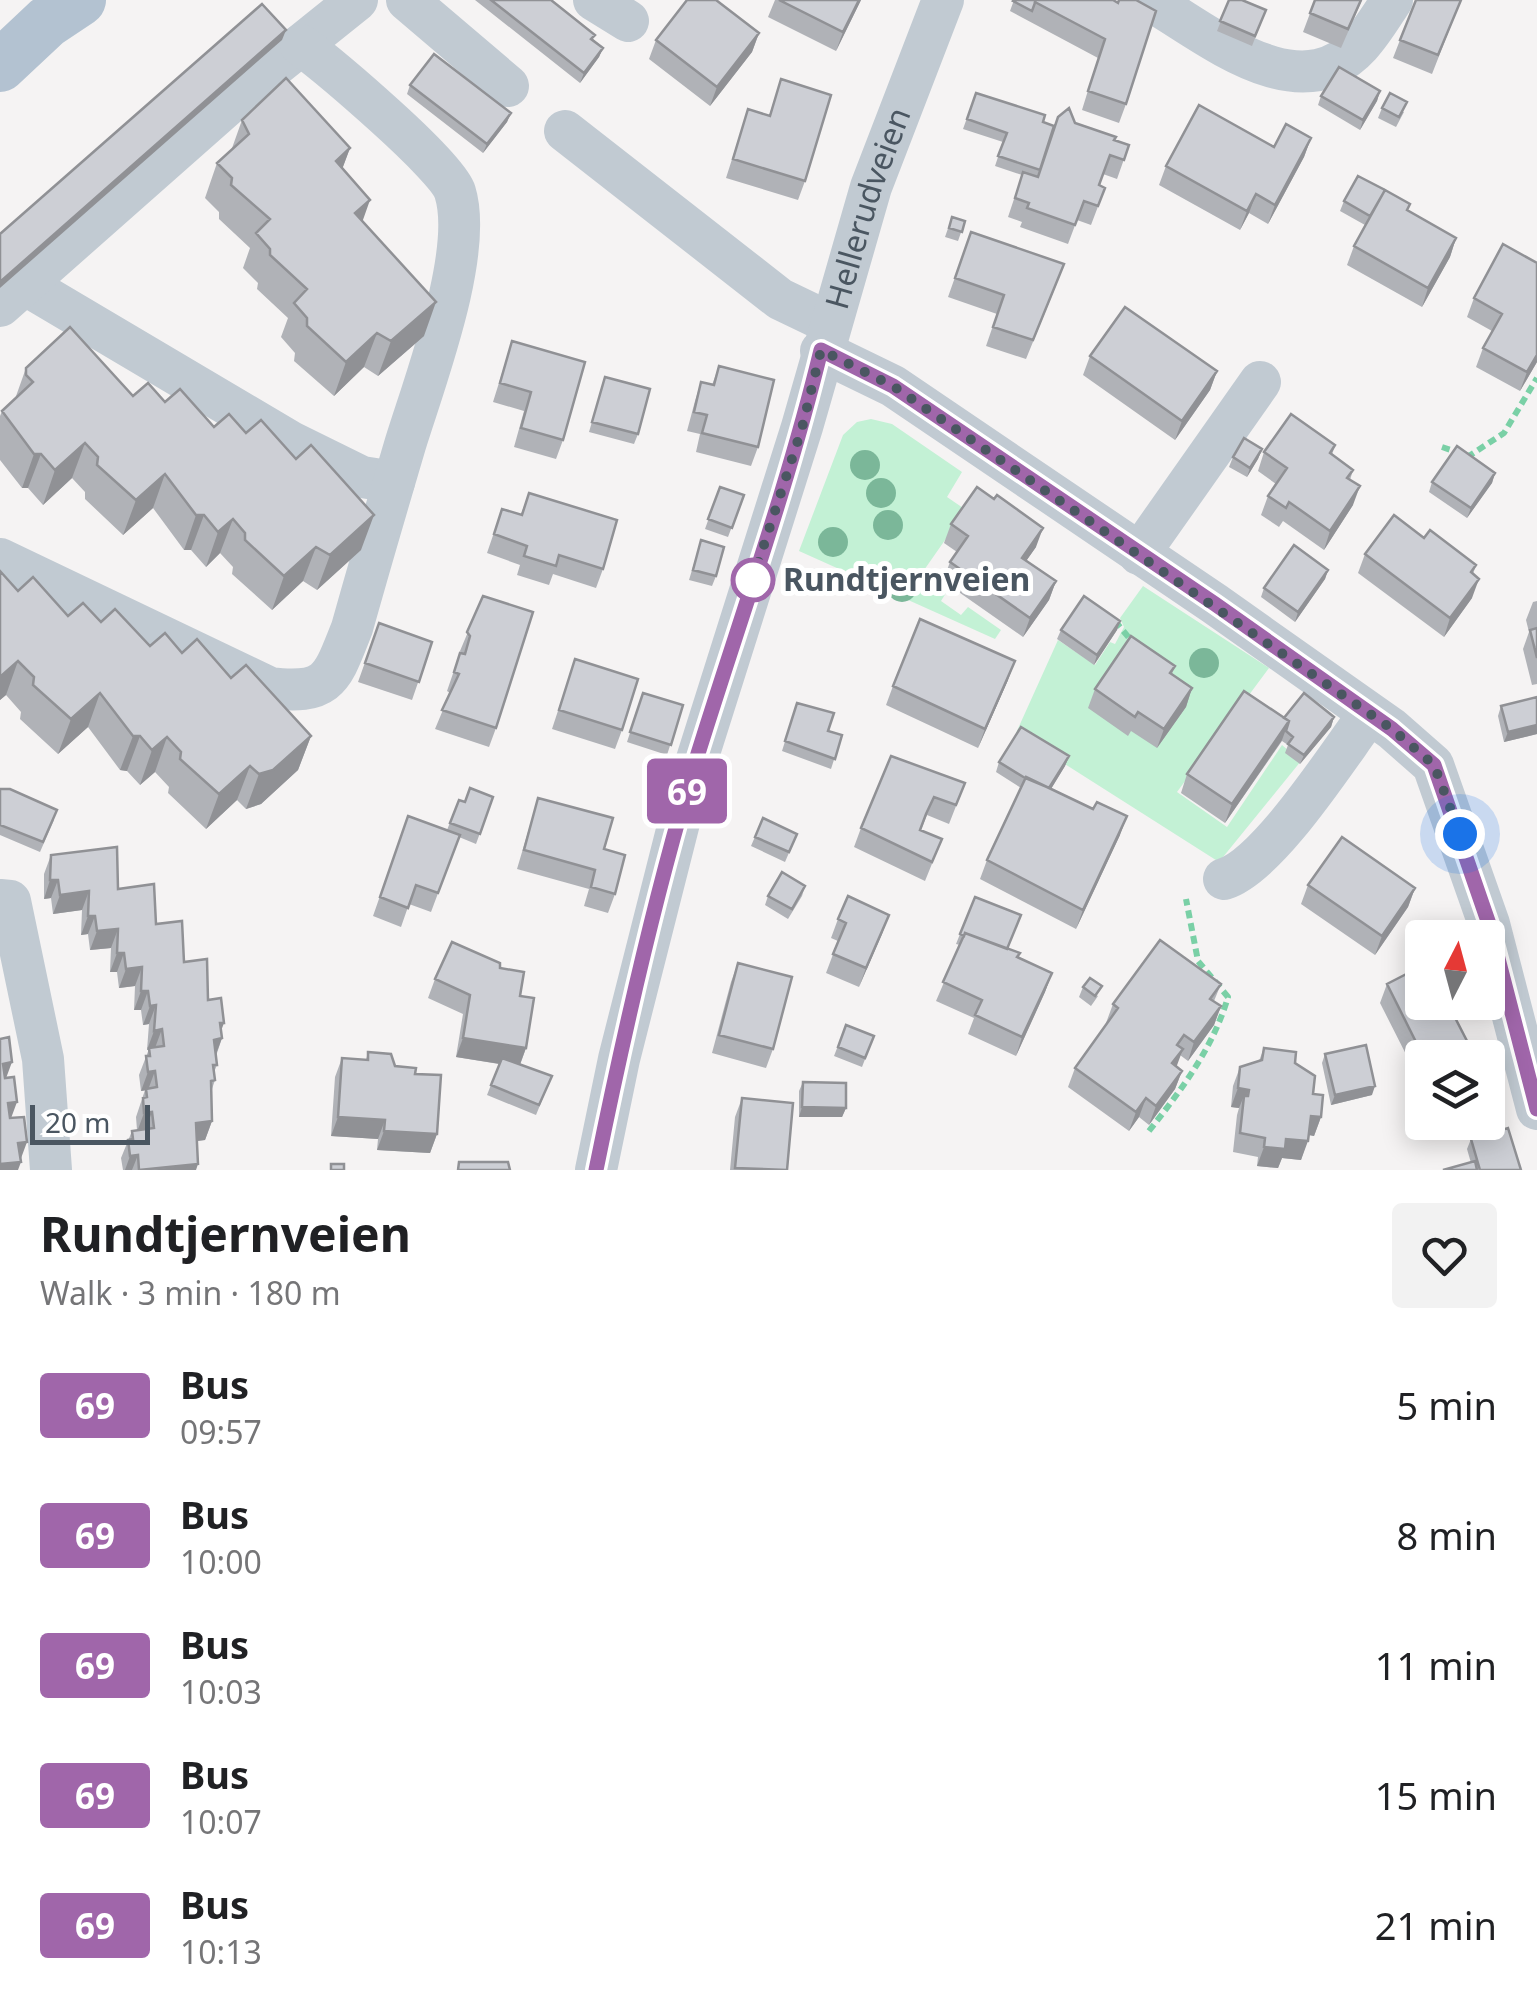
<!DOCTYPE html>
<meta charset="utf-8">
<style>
body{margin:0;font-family:"Noto Sans",sans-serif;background:#f2f2f2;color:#202124;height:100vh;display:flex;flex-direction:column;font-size:38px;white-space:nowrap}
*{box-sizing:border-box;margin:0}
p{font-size:32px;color:#757577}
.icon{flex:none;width:55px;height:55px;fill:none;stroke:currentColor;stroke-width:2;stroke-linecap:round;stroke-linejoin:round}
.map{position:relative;height:1170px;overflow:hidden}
.side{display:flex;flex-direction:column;background:#fff;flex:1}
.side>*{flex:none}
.badge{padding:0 20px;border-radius:8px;font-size:35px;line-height:65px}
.needle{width:65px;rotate:6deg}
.fabs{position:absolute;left:1405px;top:920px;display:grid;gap:20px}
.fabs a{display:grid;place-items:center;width:100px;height:100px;border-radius:10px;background:#fff;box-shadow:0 5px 25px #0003;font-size:50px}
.scale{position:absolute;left:30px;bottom:25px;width:120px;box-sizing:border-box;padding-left:10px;border:5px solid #4a5661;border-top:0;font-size:28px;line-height:35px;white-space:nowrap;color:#4a5661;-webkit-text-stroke:8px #fff;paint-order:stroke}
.you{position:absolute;width:50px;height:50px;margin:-25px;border:8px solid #fff;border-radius:50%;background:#1a73e8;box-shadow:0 0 0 15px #1a73e833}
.map>.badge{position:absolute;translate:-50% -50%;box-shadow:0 0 0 5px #fff}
.round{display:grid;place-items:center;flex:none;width:105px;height:105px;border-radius:10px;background:#f2f2f2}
.overview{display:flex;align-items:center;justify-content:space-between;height:170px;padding:0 40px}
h1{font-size:48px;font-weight:700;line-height:75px}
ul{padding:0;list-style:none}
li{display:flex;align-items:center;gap:30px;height:130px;padding:0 40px}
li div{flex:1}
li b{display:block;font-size:38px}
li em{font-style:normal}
li .badge{min-width:110px;font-weight:700;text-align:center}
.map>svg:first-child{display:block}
</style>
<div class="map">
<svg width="1537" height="1170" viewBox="0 0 1537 1170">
<rect width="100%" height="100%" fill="#f5f3f3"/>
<path fill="#c3f1d5" d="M871,419L892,424L962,472L947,497L966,510L922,573L946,593L941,601L961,615L968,607L1001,630L995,639L799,551L843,435L857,422Z
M1143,586L1269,668L1177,792L1227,827L1282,745L1301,761L1219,862L1016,733L1058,640L1095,665L1110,642L1115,644L1124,627L1120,618Z"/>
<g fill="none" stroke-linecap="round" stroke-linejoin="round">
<path stroke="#7ad0a6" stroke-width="6" stroke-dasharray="8 5" stroke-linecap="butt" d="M1442,447L1469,456L1504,433L1537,378
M1115,621L1135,645
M1149,1131C1182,1089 1213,1048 1228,997L1198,961L1186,899"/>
<g stroke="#c1cad2" stroke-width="42">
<path d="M407,0L508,86"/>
<path d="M594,0L628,21"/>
<path d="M1149,0C1206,32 1298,113 1360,45C1372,32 1382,15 1392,0"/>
<path d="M565,131L780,299L830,323"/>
<path d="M24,284L291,442L362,477L394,482"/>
<path d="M0,306L241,93L357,0"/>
<path d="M821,351L893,386L1215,604L1392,729L1433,765L1489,924L1537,1109"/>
<path d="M1139,554L1260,382"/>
<path d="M0,559L270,688C330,695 332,678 352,628C369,567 387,506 405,445C424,383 474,253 455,192C447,165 329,66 301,45"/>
<path d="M1224,879C1269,865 1339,754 1369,714"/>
<path d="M0,900L10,901L43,1059L51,1170"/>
<path id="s1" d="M596,1170L619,1059L687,791L802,427L871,187L943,0"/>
</g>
<path stroke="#b3c2d1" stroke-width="52" d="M0,66L47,22L80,0"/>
</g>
<g fill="#7bb799">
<circle cx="865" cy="465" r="15"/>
<circle cx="881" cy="493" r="15"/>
<circle cx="888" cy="525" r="15"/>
<circle cx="833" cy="542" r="15"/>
<circle cx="902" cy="587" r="15"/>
<circle cx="1204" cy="663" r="15"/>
</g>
<path fill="#b0b2b7" d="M475,0H551L603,48L599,57L580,83Z
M775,0H861L836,51L768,17Z
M1014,0H1113L1126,104L1119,123L1082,110L1098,58L1010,11Z
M1229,0L1266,10L1252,46L1217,31Z
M1315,0H1362L1341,48L1303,32Z
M1461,0L1432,74L1393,58L1400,40Z
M759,33L752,52L710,106L649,59L656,40Z
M781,79L805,181L798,200L726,178L748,109L769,116Z
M410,85L511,113L507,122L483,153L407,94Z
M1380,91L1377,101L1360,130L1318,105L1321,96Z
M976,93L1043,122L1054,126L1075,123L1129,145L1117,179L1103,174L1099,185L1105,188L1091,225L1077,220L1068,244L1020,227L1022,222L1008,217L1022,175L995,166L1003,142L963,129Z
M1382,108L1404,112L1396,127L1378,118Z
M242,120L350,148L342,169L363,221L424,336L378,376L364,367L334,396L294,361L295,353L281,337L288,318L257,289L258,283L243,268L250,248L219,219V212L205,198L217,163L231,151Z
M1311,138L1304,157L1268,224L1249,213L1240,230L1159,185L1166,166Z
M1344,201L1410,204L1408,211L1456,238L1450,257L1422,307L1347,265L1354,246L1365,225L1340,211Z
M952,217L965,221L958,241L945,237Z
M971,232L1057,283L1026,359L986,346L997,314L948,297Z
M1503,244L1537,362L1520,391L1476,367L1483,348L1492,331L1467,317L1474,298Z
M512,341L563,440L556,459L514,447L524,411L493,402Z
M1090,356L1217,371L1210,390L1175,440L1083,375Z
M719,366L758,447L751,466L696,452L700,434L687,431L695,401L701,382L712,385Z
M26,368L133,396L165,402L214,427L246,433L361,550L317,590L303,581L272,610L232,574L233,567L220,553L206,567L191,550H184L153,508L123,535L85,499V492L72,478L43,505L28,488H22L0,460V416L2,411L15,399Z
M605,377L638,434L634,444L589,432Z
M1335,445L1332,455L1353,470L1350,480L1353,505L1324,550L1283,521L1279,527L1261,515L1268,496L1276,484L1258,471L1264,452Z
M1262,449L1258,459L1247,477L1229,467L1233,457Z
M1495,473L1492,483L1467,518L1429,492L1432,482Z
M720,487L744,495L728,537L705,529Z
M529,493L603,569L596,588L553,574L549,585L517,575L520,565L487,553L502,509L521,514Z
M951,524L1036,547L1026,561L1056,581L1049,600L1023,637L943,581L950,562L957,552L944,543Z
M1424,538L1476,565L1473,574L1472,598L1444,637L1358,573L1365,554Z
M701,540L716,576L712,586L689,580Z
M1328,570L1325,579L1295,622L1261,597L1264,588Z
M0,571L18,591L68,616L101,622L150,646L182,653L231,678L311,736L298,770L261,804L246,809L237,800L206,829L168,793L169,787L155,772L140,785L127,771L120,770L88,727L58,754L20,719L21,712L6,695L0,700Z
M483,596L496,728L489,747L435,729L450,693L447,691L460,653L462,654L460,651Z
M1537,601V684L1532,685L1523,649L1529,632L1526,620L1533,602Z
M1120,621L1117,630L1094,665L1057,639L1061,630Z
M379,623L432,642L412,700L358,682Z
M575,659L622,730L615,749L552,729Z
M1175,666L1172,674L1192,688L1186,707L1157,748L1131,731L1128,736L1088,708L1095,689Z
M1008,680L978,748L886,705L893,686Z
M643,693L683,705L667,755L627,742Z
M1537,697V734L1504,742L1498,716L1501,706Z
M797,703L828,731L842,735L831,769L782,751Z
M1334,717L1331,727L1300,764L1285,753L1288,745L1282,741L1225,823L1181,793L1187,774L1284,718Z
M1069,756L1065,766L1051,789L1120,835L1076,929L980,879L987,860L1021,788L996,772L999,762Z
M965,783L949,824L927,815L921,830L942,839L925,881L854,847L861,828Z
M0,789L54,820L40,852L0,835Z
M493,797L476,844L459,837L431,912L409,904L401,927L373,916L408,816L447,830L459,800L465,802Z
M538,798L604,849L615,894L608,913L584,906L589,889L517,869Z
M763,818L797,834L785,862L751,846Z
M51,855L118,889L156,924L184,962L208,1000L221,1030L222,1038L216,1056L217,1065L214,1072L215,1080L211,1092L212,1121L205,1140L197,1141L196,1170H123L121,1158L132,1131L137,1130L136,1117L145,1090L141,1091L139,1075L149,1049L147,1050L149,1024L143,1025L141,1010H134L135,986L119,988L117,972H110L111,948L90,950L88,934L81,935L82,910L53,914L51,898L44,899V874Z
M1308,885L1415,888L1408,907L1375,955L1301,904Z
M805,886L802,896L788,919L765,905L768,896Z
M975,897L1008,949L1018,957L1052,973L1045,992L1016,1056L968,1034L974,1018L936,1001L960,945L956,944Z
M889,915L859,987L826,973L838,941L831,938L838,919Z
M738,963L773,1049L766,1068L712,1053L731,982Z
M500,968L520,996L526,1048L520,1065L552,1076L536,1115L487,1095L499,1064L456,1057L463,1014L428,998L435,979Z
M1221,984L1214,1001L1221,1006L1214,1025L1188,1061L1180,1055L1176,1066L1182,1071L1175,1089L1149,1125L1139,1117L1129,1131L1068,1087L1075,1068L1107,1024L1106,1023L1113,1004Z
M1387,984L1461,1058H1422V1079L1419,1080L1380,1003Z
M1083,987L1098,996L1091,1006L1079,997Z
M846,1025L874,1036L862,1067L834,1056Z
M1264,1048L1295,1063L1313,1094L1321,1117L1314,1136L1309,1135L1301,1160L1282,1158L1278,1168L1257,1166L1258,1157L1233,1152L1237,1115L1239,1108L1231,1107L1233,1086L1240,1067L1259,1061Z
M368,1052L415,1074L437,1134L430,1153L377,1150L378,1139L331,1136L335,1077L342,1058L366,1060Z
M1325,1054L1372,1095L1331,1105L1322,1063Z
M803,1082L846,1108L842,1117H799V1091Z
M742,1098L787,1170H730L735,1117Z
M1471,1139L1521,1170H1443L1471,1163L1467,1149Z"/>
<path fill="#909195" d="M859,0H861L836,51L843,32Z
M286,30L282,40L0,288V282Z
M759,33L752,52L710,106L717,87Z
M603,48L599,57L580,83L584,73Z
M1380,91L1377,101L1360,130L1363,120Z
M511,113L507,122L483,153L487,144Z
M1311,138L1304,157L1268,224L1275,205Z
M350,148L337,183L336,161Z
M1256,194L1249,213L1240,230L1247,211Z
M370,200L358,234L355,213Z
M1456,238L1450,257L1422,307L1428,288Z
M436,302L424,336L378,376L391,341Z
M377,333L364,367L334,396L346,362Z
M1537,355V362L1520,391L1527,372Z
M1217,371L1210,390L1175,440L1182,421Z
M85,443L72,478L43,505L55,470Z
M1262,449L1258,459L1247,477L1250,468Z
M34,454H41L28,488H22Z
M1495,473L1492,483L1467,518L1471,508Z
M165,474L153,508L123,535L136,500Z
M1360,486L1353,505L1324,550L1330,531Z
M196,515H204L191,550H184Z
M374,515L361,550L317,590L330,555Z
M233,519L220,553L206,567L218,532Z
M1043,528L1036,547L1015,577L1022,558Z
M316,547L303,581L272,610L284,576Z
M1328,570L1325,579L1295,622L1298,612Z
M1479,579L1472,598L1444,637L1450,618Z
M1056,581L1049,600L1023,637L1030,618Z
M1120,621L1117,630L1094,665L1097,655Z
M18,661L6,695L0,700V677Z
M1015,661L1008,680L978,748L985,729Z
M1192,688L1186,707L1157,748L1164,729Z
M100,693L88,727L58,754L71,719Z
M1334,717L1331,727L1300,764L1304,755Z
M1289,721L1282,740L1225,823L1232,804Z
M1537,725V734L1504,742L1508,732Z
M133,736H140L127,771L120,770Z
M311,736L298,770L261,804L246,809L259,774Z
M167,737L155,772L140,785L152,750Z
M1069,756L1065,766L1043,802L1047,792Z
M250,766L237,800L206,829L219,794Z
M1127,816L1120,835L1076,929L1083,910Z
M50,880H58L51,898L44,899Z
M1415,888L1408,907L1375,955L1382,936Z
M89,891L82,910L53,914L60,895Z
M889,915L882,934L859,987L866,968Z
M88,916H95L88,934L81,935Z
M118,929L111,948L90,950L97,931Z
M117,953H124L117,972H110Z
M142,967L135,986L119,988L126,969Z
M1052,973L1045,992L1016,1056L1022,1037Z
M141,991H148L141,1010H134Z
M156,1005L149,1024L143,1025L150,1006Z
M1221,1006L1214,1025L1188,1061L1194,1042Z
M220,1023H224L218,1039L222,1038L215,1057L207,1059Z
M162,1029L155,1048L147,1050L154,1031Z
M463,1038L526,1048L519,1067L456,1057Z
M1467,1041L1461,1058H1434Z
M1183,1049L1176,1068L1172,1063Z
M12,1062L5,1081L3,1064Z
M155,1071L148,1090L141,1091L148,1072Z
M1182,1071L1175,1089L1149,1125L1156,1106Z
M1375,1086L1372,1095L1331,1105L1335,1095Z
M1238,1088L1249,1090L1242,1106L1244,1096L1239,1108L1231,1107Z
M1146,1098L1139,1117L1129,1131L1136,1112Z
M17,1102L10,1121L8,1103Z
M802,1107L846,1108L842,1117H799Z
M152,1112L145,1131L137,1132L144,1113Z
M1311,1116L1321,1117L1314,1136L1304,1134Z
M338,1117L385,1120L378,1139L331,1136Z
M212,1121L205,1140L189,1142L196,1123Z
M384,1131L437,1134L430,1153L377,1150Z
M1286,1139L1308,1141L1301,1160L1282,1158L1278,1168L1257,1166L1264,1147Z
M27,1142L20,1161L18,1143Z
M138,1155L132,1170H125L130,1156Z
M21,1162L18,1170H0V1164Z
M198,1164L196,1170H151Z"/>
<path fill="#cdcfd5" stroke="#909195" stroke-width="2.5" d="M491,0H551L595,35L591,39L603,48L584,73Z
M687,0H716L759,33L717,87L656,40Z
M779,0H859L843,32Z
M1014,0H1036L1032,11L1013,1Z
M1036,0H1113L1118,3L1119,0H1136L1156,11L1126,104L1088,91L1105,39L1035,2Z
M1229,0H1242L1266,10L1255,36L1220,21Z
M1315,0H1361L1348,29L1310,13Z
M1416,0H1461L1438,55L1400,40Z
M262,4L286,30L0,282V234Z
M434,54L511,113L487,144L410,85Z
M1339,67L1380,91L1363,120L1321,96Z
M286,78L350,148L336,161L370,200L355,213L436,302L391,341L377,333L346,362L307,326V318L294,303L307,289L270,255V249L256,233L270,219L231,185L232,178L217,163L249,134L242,120Z
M781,79L831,95L805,181L733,159L748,109L770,116Z
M976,93L1045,115L1043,122L1054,126L1040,170L998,156L1007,133L967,119Z
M1390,93L1407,102L1399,117L1382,108Z
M1199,105L1274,147L1286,124L1311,138L1275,205L1256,194L1247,211L1166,166Z
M1069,108L1075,123L1116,137L1114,140L1129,145L1124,160L1110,155L1099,185L1105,188L1098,206L1084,201L1075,225L1027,208L1029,203L1015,198L1023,172L1038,177L1058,117Z
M1358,176L1385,190L1370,216L1344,201Z
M1385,190L1410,204L1407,210L1456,238L1428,288L1354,246Z
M952,217L965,221L962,232L949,228Z
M971,232L1064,264L1033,340L993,327L1004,295L955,278Z
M1503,244L1537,263V355L1527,372L1483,348L1502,314L1474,298Z
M1125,307L1217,371L1182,421L1090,356Z
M70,327L133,396L148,383L165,402L180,389L214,427L229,414L246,433L261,420L296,459L311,445L374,515L330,555L316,547L284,576L245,540V533L233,519L218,532L204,515H196L165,474L136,500L97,465L98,457L85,443L55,470L41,454H34L2,411L33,382L26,375V368Z
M512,341L585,362L563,440L521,428L531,392L500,383Z
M719,366L774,380L758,447L702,433L707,415L694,412L701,382L714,385Z
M605,377L650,389L638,434L592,422Z
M1291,414L1335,445L1330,453L1353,470L1347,478L1360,486L1330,531L1289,502L1286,508L1268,496L1287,468L1264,452Z
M1244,438L1262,449L1250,468L1233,457Z
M1457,446L1495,473L1471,508L1432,482Z
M720,487L744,495L732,528L708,519Z
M977,487L994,499L997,495L1043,528L1022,558L1056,581L1030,618L950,562L968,536L951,524Z
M529,493L617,520L603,569L559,555L556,566L524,556L527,546L494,534L502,509L522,515Z
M1394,515L1424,538L1430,530L1476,565L1471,572L1479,579L1450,618L1365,554Z
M701,540L724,547L716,576L693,570Z
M1294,545L1328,570L1298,612L1264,588Z
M0,571L18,591L33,577L68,616L83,603L101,622L115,609L150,646L165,633L182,653L197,639L231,678L246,665L311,736L273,770L259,774L250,766L219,794L180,759L181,752L167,737L152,750L140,736H133L100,693L71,719L33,685L34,677L18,661L0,677Z
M483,596L533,612L496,728L442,710L459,674L454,672L460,653L465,654L470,636L467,632Z
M1084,596L1120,621L1097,655L1061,630Z
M920,619L1015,661L985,729L893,686Z
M379,623L432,642L419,682L365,663Z
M1537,628V658L1530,630Z
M1131,636L1175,666L1170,673L1192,688L1164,729L1138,712L1135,717L1095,689Z
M575,659L638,679L622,730L559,710Z
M1244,691L1289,721L1232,804L1187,774Z
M643,693L683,705L671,745L630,732Z
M1304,693L1334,717L1304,755L1288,744L1293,737L1286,731L1289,721L1284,718Z
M1537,697V725L1508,732L1501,706Z
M797,703L834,713L828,731L842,735L835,759L785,741Z
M1021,727L1069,756L1049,788L1025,778L999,762Z
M891,756L965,783L956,805L934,797L926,814L920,830L942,839L932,862L861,828Z
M1026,777L1093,809L1097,802L1127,816L1083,910L987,860Z
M470,788L493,797L480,834L450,823L459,800L465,802Z
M0,789H10L57,810L43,842L0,825Z
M538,798L613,818L604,849L625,855L615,894L591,887L595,870L524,850Z
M408,816L460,835L438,893L416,885L408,908L380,897Z
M763,818L797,834L789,852L755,837Z
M1342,837L1415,888L1382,936L1308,885Z
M117,847L118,889L154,884L156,924L182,921L184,962L207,959L208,1000L221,998L224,1023H220L222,1038L214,1040L217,1065H213L215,1080L211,1081L212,1121L196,1123L198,1164L139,1170L138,1155L130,1156L128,1140L133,1139L132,1131L154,1128L152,1112L144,1113L143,1098L147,1097L146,1089L157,1087L155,1071L148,1072L146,1056H150L149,1048L164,1046L162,1029L154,1031L156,1005L150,1006L148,991H141L142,967L126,969L124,953H117L118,929L97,931L95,916H88L89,891L60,895L58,880H50L51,855Z
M782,872L805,886L792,909L768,896Z
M848,896L889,915L866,968L833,954L846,923L838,919Z
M975,897L1021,915L1007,949L965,933L964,936L960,934Z
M965,933L1020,953L1017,957L1052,973L1022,1037L975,1015L982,1000L943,982Z
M1160,940L1221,984L1210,999L1221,1006L1194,1042L1184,1035L1177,1045L1183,1049L1172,1063L1182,1071L1156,1106L1146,1098L1136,1112L1075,1068L1118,1008L1113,1004Z
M452,942L500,963V968L524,972L520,996L534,998L526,1048L463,1038L470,995L435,979Z
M738,963L792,977L773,1049L719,1035Z
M1422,966V1002H1447L1467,1041L1434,1058H1424L1387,984Z
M1090,978L1102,986L1095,996L1083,987Z
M846,1025L874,1036L865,1058L838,1047Z
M9,1037L12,1062L3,1064L5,1078L14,1077L17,1102L8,1103L10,1118L24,1117L27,1142L18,1143L21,1162L0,1164V1039Z
M1366,1045L1375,1086L1335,1095L1325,1054Z
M1264,1048L1296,1052L1295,1063L1315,1076L1313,1094L1323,1095L1321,1117L1311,1116L1308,1141L1286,1139L1285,1149L1264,1147L1265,1138L1240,1133L1244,1096H1248L1249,1090L1238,1088L1240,1067L1262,1060Z
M368,1052L391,1054L395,1066L416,1068L415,1074L441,1075L437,1134L384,1131L385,1120L338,1117L342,1058L368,1060Z
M502,1058L552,1076L539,1105L491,1085Z
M803,1082L846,1083V1108L802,1107Z
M742,1098L793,1103L787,1170L735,1168Z
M1508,1128L1521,1170H1480L1471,1139Z
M1475,1161L1477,1170H1443Z
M459,1162H508L510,1170H458Z
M331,1164H344V1170H331Z"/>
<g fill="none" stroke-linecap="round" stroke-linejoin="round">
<defs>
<path id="line" d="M596,1170C622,1042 651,912 688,786C732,641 785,498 821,350L893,386L1215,604L1392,729L1434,765L1489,924L1537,1109"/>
</defs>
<use href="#line" stroke="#fff" stroke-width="22"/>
<use href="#line" stroke="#a066aa" stroke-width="15"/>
<path stroke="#4a5661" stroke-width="10" stroke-dasharray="0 18" d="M753,580L750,588L802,428L821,350L893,386L1392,729L1434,765L1460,834"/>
</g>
<circle fill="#fff" stroke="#a066aa" stroke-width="5" cx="753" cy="580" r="20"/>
<g text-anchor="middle" stroke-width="10" stroke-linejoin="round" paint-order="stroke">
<g font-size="32" fill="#4a5661" stroke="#fff">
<text dy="11" stroke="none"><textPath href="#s1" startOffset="1000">Hellerudveien</textPath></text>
</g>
<g font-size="32" font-weight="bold" fill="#4a5661" stroke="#fff" text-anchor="start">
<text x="783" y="591">Rundtjernveien</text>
</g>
</g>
</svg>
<div class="fabs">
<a><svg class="needle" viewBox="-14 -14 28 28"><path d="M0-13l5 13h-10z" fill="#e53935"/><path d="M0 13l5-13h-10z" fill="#757577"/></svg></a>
<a><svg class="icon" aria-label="layers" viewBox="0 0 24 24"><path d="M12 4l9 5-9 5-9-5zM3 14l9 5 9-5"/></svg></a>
</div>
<div class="scale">20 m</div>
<div class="you" style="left:1460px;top:834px"></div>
<b class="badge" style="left:687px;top:791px;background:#a066aa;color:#fff">69</b>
</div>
<section class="side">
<div class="overview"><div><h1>Rundtjernveien</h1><p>Walk · 3 min · 180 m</p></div><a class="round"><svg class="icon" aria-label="heart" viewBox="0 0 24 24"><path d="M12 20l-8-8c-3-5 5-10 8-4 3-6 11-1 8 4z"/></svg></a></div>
<ul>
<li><span class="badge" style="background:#a066aa;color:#fff">69</span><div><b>Bus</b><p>09:57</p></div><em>5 min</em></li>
<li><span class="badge" style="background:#a066aa;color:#fff">69</span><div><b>Bus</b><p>10:00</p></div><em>8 min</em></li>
<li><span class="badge" style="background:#a066aa;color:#fff">69</span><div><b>Bus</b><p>10:03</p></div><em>11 min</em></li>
<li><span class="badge" style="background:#a066aa;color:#fff">69</span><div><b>Bus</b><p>10:07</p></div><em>15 min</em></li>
<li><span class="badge" style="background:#a066aa;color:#fff">69</span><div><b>Bus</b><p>10:13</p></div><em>21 min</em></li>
</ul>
</section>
